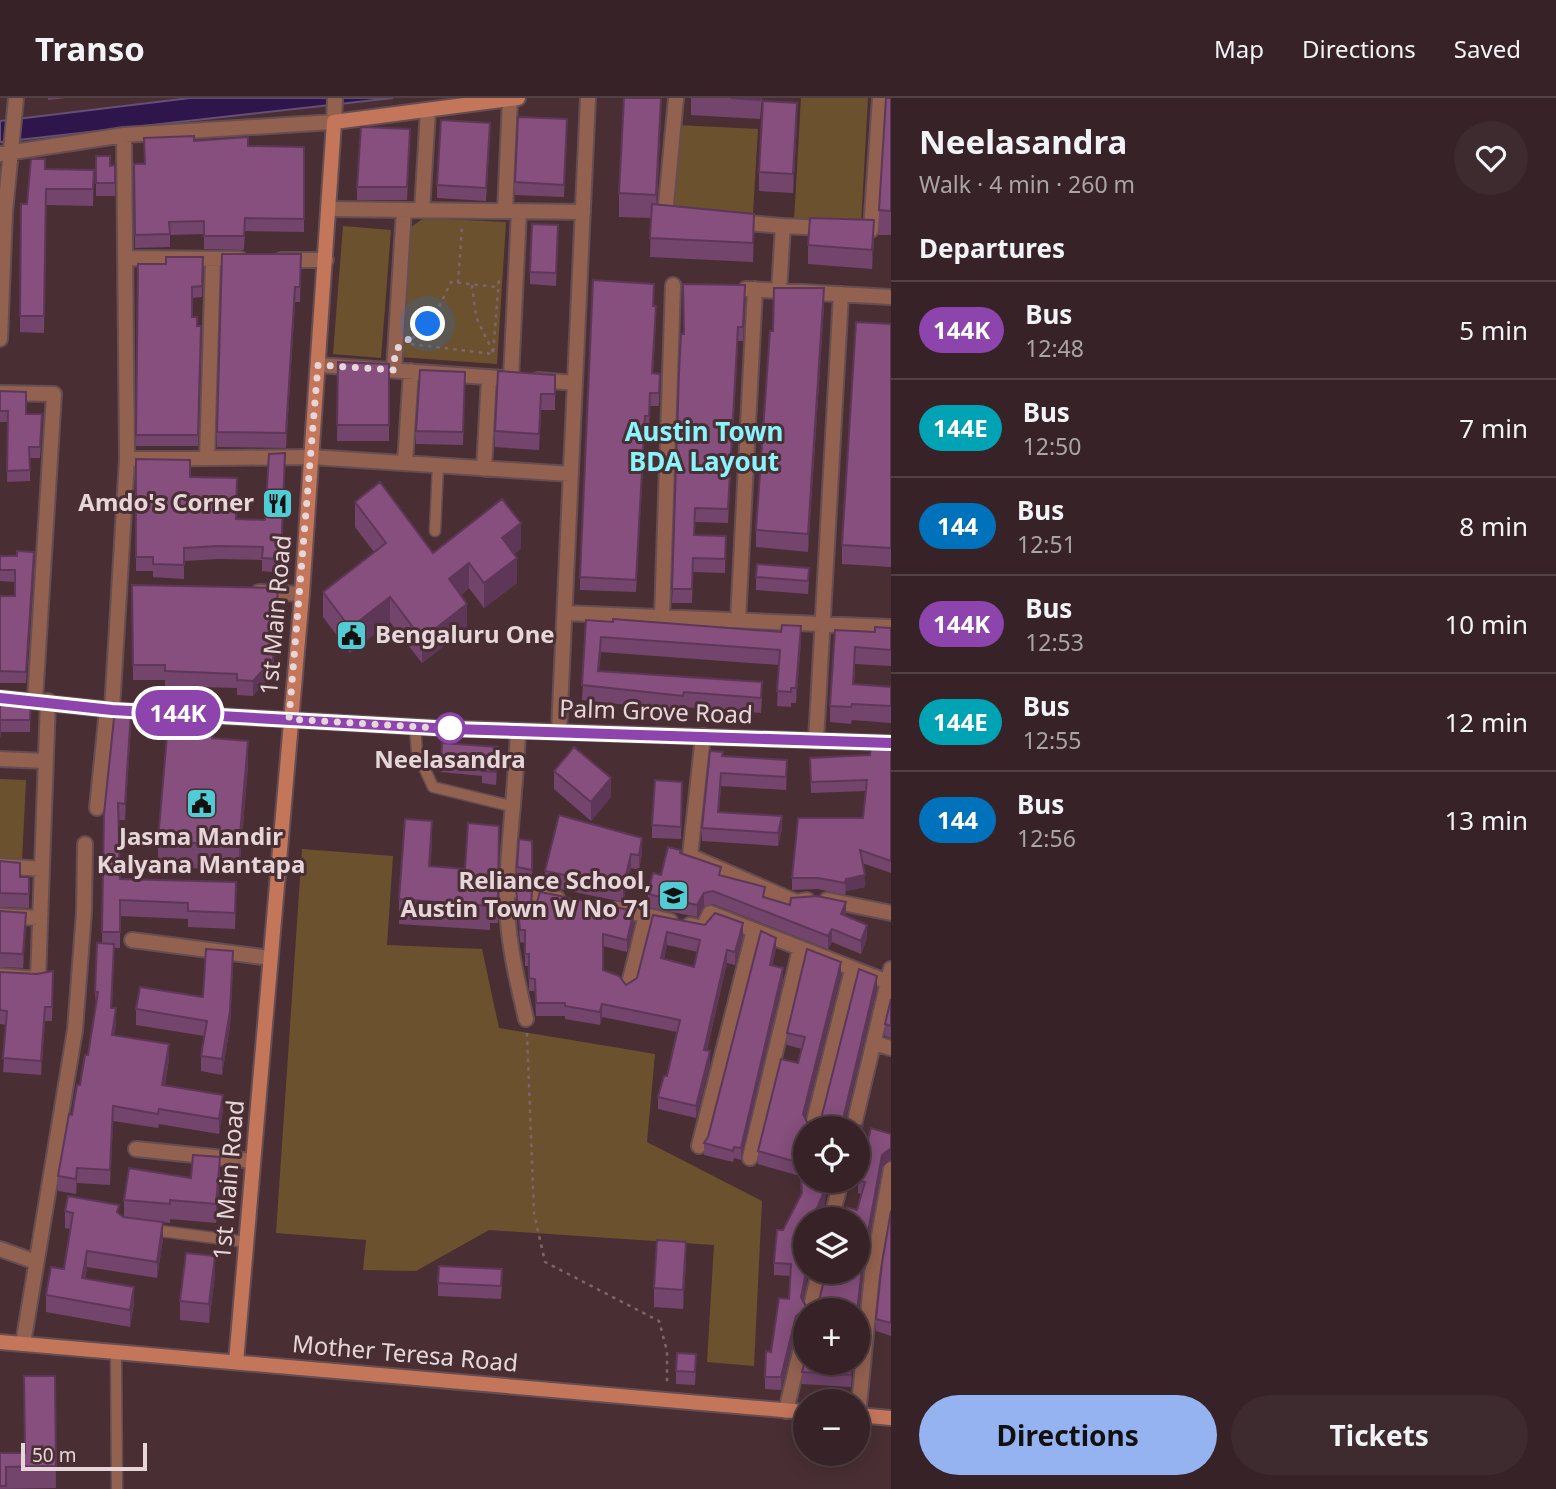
<!DOCTYPE html>
<meta charset="utf-8">
<style>
body{margin:0;font-family:"Noto Sans",sans-serif;background:#3e2b2f;color:#f1f3f6;height:100vh;display:flex;flex-direction:column;font-size:26px;white-space:nowrap}
*{box-sizing:border-box;margin:0}
p{font-size:23px;color:#aaa4a7}
.icon{flex:none;width:38px;height:38px;fill:none;stroke:currentColor;stroke-width:2;stroke-linecap:round;stroke-linejoin:round}
.map{position:relative;flex:1;overflow:hidden}
.sheet{display:flex;flex-direction:column;background:#372327;width:665px}
.sheet>*{flex:none}
.badge{padding:0 14px;border-radius:23px;font-size:24px;line-height:46px}
.buttons{position:absolute;left:793px;top:1018px;display:grid;gap:14px}
.buttons a{display:grid;place-items:center;width:77px;height:77px;border-radius:50%;background:#372327;box-shadow:0 4px 18px #0003,0 0 0 2px #514044;font-size:35px}
.scale{position:absolute;left:21px;bottom:18px;width:126px;box-sizing:border-box;padding-left:7px;border:4px solid #e7d6d9;border-top:0;font-size:19px;line-height:24px;white-space:nowrap;color:#e7d6d9;-webkit-text-stroke:5px #492f34;paint-order:stroke}
.you{position:absolute;width:35px;height:35px;margin:-18px;border:5px solid #fff;border-radius:50%;background:#1a73e8;box-shadow:0 0 0 10px #1a73e833}
.map>.badge{position:absolute;translate:-50% -50%;box-shadow:0 0 0 4px #fff}
h2{padding:0 28px;font-size:26px;line-height:63px}
.round{display:grid;place-items:center;flex:none;width:74px;height:74px;border-radius:37px;background:#3e2b2f}
.head{display:flex;align-items:center;justify-content:space-between;height:119px;padding:0 28px}
h1{font-size:33px;font-weight:700;line-height:52px}
.cta{display:flex;gap:14px;margin-top:auto;padding:14px 28px}
.cta a{flex:1;height:80px;border-radius:42px;background:#95b2f1;color:#111;font-size:28px;font-weight:700;line-height:80px;text-align:center}
.cta a+a{background:#3e2b2f;color:#f1f3f6}
ul{padding:0;list-style:none}
li{display:flex;align-items:center;gap:21px;height:98px;padding:0 28px;border-top:2px solid #514044}
li div{flex:1}
li b{display:block;font-size:26px}
li em{font-style:normal}
li .badge{min-width:77px;font-weight:700;text-align:center}
header{display:flex;align-items:center;gap:42px;box-sizing:border-box;height:98px;padding:0 35px;background:#372327;border-bottom:2px solid #514044}
header strong{font-size:33px}
nav{display:flex;gap:38px;margin-inline-start:auto;font-size:24px}
main{display:flex;flex:1;min-height:0}
.map>svg:first-child{display:block}
</style>
<header>
<strong>Transo</strong>
<nav><a>Map</a><a>Directions</a><a>Saved</a></nav>
</header>
<main>
<div class="map">
<svg width="891" height="1391" viewBox="0 0 891 1391">
<rect width="100%" height="100%" fill="#492f34"/>
<path fill="#6c512e" d="M801,0H868L861,127L794,123Z
M677,27L758,31L753,115L673,111Z
M424,120L506,124L497,266L399,259L408,131Z
M343,128L391,132L381,260L333,256Z
M0,681L26,682L22,763L0,762Z
M302,751L393,758L387,847L482,851L499,930L655,956L647,1044L762,1103L754,1268L707,1264L714,1147L489,1132L416,1173L363,1172L366,1142L276,1135Z"/>
<path fill="#2e154c" stroke="#664f76" stroke-width="2" d="M190,0H393L0,44V23Z"/>
<g fill="none" stroke-linecap="round" stroke-linejoin="round">
<defs>
<path id="lane" d="M435,433L438,368
M415,629L417,654L433,689L515,709
M153,1132L246,1144
M116,1254L117,1391"/>
<path id="street" d="M0,56L124,37L334,24L335,0
M330,111L583,114
M422,112L428,12
M505,113L510,2
M674,118L665,117L676,0
M736,124L783,128
M863,132H871L880,0
M126,160L240,161
M281,162H326
M746,191L891,199
M779,193L783,128L826,130
M0,241L5,114L16,0
M318,267L515,281
M394,272L404,112
M511,280L519,113
M538,282L575,285
M0,295L54,296L35,602
M207,360L213,161
M127,361L312,359L571,376
M405,365L411,273
M484,371L489,279
M259,494L302,496
M565,515L891,529
M662,519L673,187
M738,522L755,191
M112,612L127,361L124,37
M559,633L588,0
M518,634C516,686 509,737 507,789C505,833 516,878 526,921
M703,638L690,758L796,804L807,802
M816,643L841,196
M0,661L46,663
M97,710L107,612
M0,768L42,771
M507,790L557,800
M827,802L891,815
M618,811L670,823
M0,818L40,820
M690,827L703,830L710,815L888,884
M132,842L270,860
M0,878L38,881L48,603
M628,890L646,817
M874,945L891,950
M812,1031L852,872
M853,1031L891,871
M699,1048L754,832
M136,1051L253,1063
M750,1060L800,851
M831,1122L841,1083
M0,1151L36,1164
M810,1213L819,1174
M23,1246L75,932L84,814L85,746
M786,1313L805,1233
M858,1317L872,1176L891,1071"/>
<path id="secondary" d="M0,600L112,612L439,630L891,645
M0,1244L805,1314
M236,1264L302,496L334,24L518,0
M858,1317L891,1320"/>
</defs>
<use href="#lane" stroke="#654d52" stroke-width="13"/>
<use href="#street" stroke="#654d52" stroke-width="18"/>
<use href="#secondary" stroke="#654d52" stroke-width="18"/>
<path stroke="#7d666b" stroke-width="2.5" stroke-dasharray="3.5 5" stroke-linecap="butt" d="M458,185L462,129
M472,187L476,219L494,256
M412,241L436,215L451,184L497,189
M411,246L493,256L499,181
M527,935L534,1115L545,1164L659,1223L667,1253V1286"/>
<use href="#lane" stroke="#936150" stroke-width="10"/>
<use href="#street" stroke="#936150" stroke-width="14"/>
<use href="#secondary" stroke="#c4765b" stroke-width="14"/>
</g>
<path fill="#73446c" fill-rule="evenodd" d="M48,0H66L48,2Z
M691,0H762L760,21L691,17Z
M891,0V137H879V112Z
M661,15L657,106L754,135L753,164L650,159L651,120L619,119V95Z
M797,24L793,95L759,93V74Z
M567,34L564,99L515,97V84Z
M490,37L486,103L437,100V87Z
M194,43L248,48L304,49V134L245,133L244,152L204,151V136L170,137V149L135,150L134,66H144Z
M410,44L407,102H357V89Z
M96,58L110,68L115,67V98H96Z
M45,71L94,72L93,108L46,107L44,235L20,234L21,106H27Z
M558,140L556,188L530,186V174Z
M874,141L872,171L808,166V147Z
M301,156L300,204H295L286,350L217,349V334Z
M203,159L202,199L192,200V219L197,228H201L198,348H136L138,166H166Z
M745,201L743,243H738L728,425L695,424L694,437L726,438L725,475L693,474L692,505H672L684,236Z
M653,208L656,221L653,275L660,276L659,308H650L649,331L645,330L636,494L580,492V479Z
M824,208L808,454L756,449V432L773,233Z
M891,226V469L842,466V447Z
M338,264L389,266V343H337Z
M465,274L463,347L416,346V333Z
M555,277V312H541L539,352L495,349V333Z
M0,293L26,316L42,327L40,360H30V383L7,384L8,324H0Z
M136,361L190,379L237,421L265,422L285,369L281,475L262,473V462L219,461L184,463V481L153,479V473H136Z
M355,404L433,455L521,450L514,456L517,485L484,510L469,490L461,497L467,530L422,565L390,524L350,555L323,519V494L374,454L355,429Z
M0,458L34,465L26,585H0V498H15V484L0,483Z
M756,479L809,482L808,496L756,492Z
M132,487L278,504L273,575L253,598L237,597V590L165,588V582H133Z
M586,522L801,543L796,605H791V609L777,608L779,567L601,554L599,573L762,599L761,615L684,609L683,613L582,602Z
M891,530V568L855,566L854,586L891,589V625L852,622L851,626L830,624V608L835,532L875,534Z
M31,601L30,634H0V651V602Z
M131,628L125,722H119L120,781L236,800L235,831L188,829V821L120,818V850H114L112,910L116,925L114,937L169,961L165,987L223,1012L219,1036L159,1026L158,1030L113,1023L110,1087L77,1085L76,1096L58,1093V1078L72,1017L88,957L96,909L95,894L102,846L104,716Z
M191,640H213L248,668L239,774L158,767V742Z
M891,650V775L862,765L865,789L846,793L845,797L818,791L792,792V780L863,720L866,693L811,695L810,660L870,657Z
M723,658L787,675L786,692L721,688L719,714L782,731L778,748L702,743V730Z
M441,661L498,662L496,687L482,685V678L441,674Z
M554,673L611,699L591,723L554,691Z
M682,684L681,741L652,740V727Z
M499,728L498,825H490V832L399,826V801L432,748L430,768L465,771Z
M642,740V755L639,772L631,770L623,804L545,788V773Z
M532,743V785L517,782V769Z
M680,755L721,778L765,800L790,807L846,816L845,818L867,840L861,856L832,844L828,851L713,806L704,808L697,819L652,810L648,808V795L661,777Z
M0,763L20,779H29V810L0,809Z
M516,789L531,811L634,826L627,854L603,848V872L626,887L637,880L653,817L743,838L735,867L727,865L707,952L710,966L696,1020L658,1011V999L667,978L677,934L602,919L600,927L565,921V918H536L535,893H529V868H525V845L520,844ZM667,847L698,854L694,869L664,861Z
M0,813L26,829L23,870L0,869Z
M776,851L772,867L783,881L741,1062L734,1060L733,1064L704,1057V1045L708,1039Z
M233,868L230,928L222,977L201,973V958L204,938L136,927V911L203,899Z
M53,873L52,923H45L41,977L3,974L6,927L0,926V874L37,876Z
M841,876L805,1020L809,1028H815L821,1021L877,890L845,1022L847,1026L863,1040L805,1031L825,1105L818,1122L803,1202L807,1210H813L819,1203L857,1112L861,1096L858,1095V1082L891,1036V1062L882,1069L863,1174L858,1213H805L796,1231L781,1292L765,1291V1279L771,1254L789,1201L790,1178L774,1177V1165L783,1132L801,1096L800,1078L758,1066V1053L798,965L802,951L787,947V935Z
M891,901V940L885,938V926Z
M220,1078L216,1125L170,1121V1125L161,1124L163,1141L157,1180L87,1169L85,1181L134,1205L130,1229L46,1214V1197L64,1171L70,1131L65,1130V1113L119,1115L124,1119V1102L191,1080Z
M891,1113V1238L876,1233V1221Z
M686,1163L683,1211L654,1209V1190Z
M215,1177L209,1225L180,1222V1203Z
M502,1184L501,1201L438,1198V1185Z
M805,1265H853L851,1289L802,1286V1274Z
M696,1269L695,1287L676,1286V1273Z
M55,1278L56,1390L0,1391V1355H25Z"/>
<path fill="#5e3758" d="M661,0V15L656,120V97Z
M797,5V24L793,95V76Z
M754,116V135L753,164V145Z
M874,122V141L872,171V152Z
M295,189V204L286,350V335Z
M824,190V208L808,454V436Z
M656,208V221L652,288V275Z
M738,229V243L728,425V411Z
M541,296V312L539,352V336Z
M645,318V330L636,494V482Z
M521,425V450L502,465V440Z
M34,454V465L26,585V574Z
M517,460V485L484,510V485Z
M469,465V490L449,506V481Z
M278,490V504L273,575L253,598V583Z
M390,499V524L350,555V530Z
M467,506V530L422,565V541Z
M801,528V543L796,605V590Z
M131,612V628L125,722V706Z
M248,643V668L239,774V749Z
M498,649V662L496,687V674Z
M611,680V699L591,723V704Z
M782,718V731L778,748V735Z
M432,723V748L429,793V768Z
M642,740V755L639,772V757Z
M631,756V770L623,804V789Z
M865,777V789L846,793L845,797L846,781Z
M704,795V808L697,819V807Z
M846,804V816L841,829V816Z
M634,813V826L627,854V842Z
M26,815V829L23,870V856Z
M743,825V838L735,867V854Z
M867,827V840L861,856V843Z
M832,831V844L828,851V838Z
M667,834V847L661,873V860Z
M776,840V851L770,878V867Z
M727,852V865L704,964V952Z
M233,853L230,928L222,977V961Z
M841,864V876L803,1029V1016Z
M783,870V881L741,1062V1050Z
M877,878V890L844,1029V1017Z
M602,906V919L600,927V914Z
M45,909V923L41,977V963Z
M116,910V925L112,952V937Z
M169,946V961L162,1002V987Z
M710,953V966L696,1020V1008Z
M223,997V1012L219,1036V1021Z
M113,1008V1023L110,1087V1072Z
M863,1028V1040L858,1050V1037Z
M891,1050V1062L882,1069L863,1174L858,1225L857,1213L863,1162L882,1057Z
M220,1059V1078L216,1125V1106Z
M77,1070V1085L76,1096V1081Z
M827,1083H828L825,1105L818,1122L813,1119Z
M163,1124V1141L157,1180V1164Z
M686,1144V1163L683,1211V1192Z
M87,1153V1169L82,1197V1180Z
M215,1158V1177L209,1225V1206Z
M806,1174H809L801,1212V1199Z
M134,1189V1205L130,1229V1212Z
M807,1211V1213H805V1225L796,1231L781,1292V1279L796,1218Z
M852,1265H853L851,1289V1277Z"/>
<path fill="#864f7d" stroke="#5e3758" stroke-width="2" fill-rule="evenodd" d="M624,0H661L656,97L619,95Z
M731,0H761L760,2Z
M886,0H891V113L879,112Z
M763,3L797,5L793,76L759,74Z
M518,19L567,21L564,87L515,84Z
M441,22L490,25L486,90L437,87Z
M361,29L410,31L407,89H357Z
M194,38V43L248,39V48L304,49V121L245,120L244,138H204V123L169,124L170,136L135,137L134,66H145L144,40Z
M96,58H110V68L115,67V85H96Z
M31,61H45V71L94,72L93,91H46L44,218H20L21,106H27Z
M652,106L754,116L753,145L650,140Z
M810,120L874,122L872,152L808,147Z
M532,126L558,127L556,175L530,174Z
M222,156H301L300,189H295L286,335L217,334Z
M166,159H203L202,188L192,189V219H197V228H201L198,337H136L138,166H166Z
M593,182L654,186L653,208H656L652,275L660,276L659,295H650L649,318H645L636,482L580,479Z
M683,186L745,187L743,229H738L728,411L695,410L694,437L726,438L725,461L693,460L692,491H672L679,275L681,236H684Z
M774,190H824L808,436L756,432L770,233H773Z
M856,224L891,226V450L842,447Z
M338,264L389,266V327H337Z
M420,272L465,274L463,334L416,333Z
M498,273L555,277V296H541L539,336L495,333Z
M0,293L26,294V316H42L40,349H29L30,372L7,373L8,313H0Z
M285,355L281,461L262,460L263,449L219,448L184,450V467L153,466V459H136V361L190,362V379L237,380L236,421L265,422L269,356Z
M380,384L433,455L502,401L521,425L502,440L517,460L484,485L469,465L449,481L467,506L422,541L390,499L350,530L323,494L386,445L355,404Z
M17,453L34,454L26,574L0,573V498H15V472H0V458H17Z
M757,466L809,470L808,483L756,479Z
M132,487L278,490L273,561L253,583L237,582V576L165,573V567H133Z
M613,521L781,534L782,527L801,528L796,590H791V594L777,593L780,552L601,539L598,573L762,584L761,600L684,594L683,598L582,587L586,522L613,524Z
M875,529L891,530V552L855,549L853,586L891,589V608L852,606L851,609L830,608L835,532L875,534Z
M4,600L31,601L30,622H0V639V602H4Z
M115,611L131,612L125,706L118,705L120,781L236,784L235,815L188,813V805L120,802V834H102L104,716Z
M192,628L213,629L212,640L248,643L239,749L158,742L167,638L191,640Z
M442,645L498,649L496,674L482,673L483,665L441,661Z
M871,648L891,650V763L860,752L865,777L846,781L845,785L818,780H792L798,720H863L867,682L811,684L810,660L870,657Z
M574,649L611,680L591,704L554,673Z
M710,653L723,654L722,658L787,662L786,679L721,675L718,714L782,718L778,735L702,730Z
M655,682L682,684L681,729L652,727Z
M559,717L642,740L639,757L631,756L623,789L545,773Z
M405,721L432,723L429,768L465,771L468,725L499,728L498,801L490,800V808L399,801Z
M519,741L532,743V772L517,769Z
M668,749L680,752V755L721,769L719,777L765,789L763,799L790,807L791,800L817,798L846,804L841,816L867,827L861,843L832,831L828,838L713,793L704,795L697,807L652,797L648,795L653,775L661,777Z
M0,763L20,765V779H29V796L0,795Z
M516,789L532,792L531,810L535,811L540,794L634,813L627,842L603,836V872L619,878L626,887L637,880L653,817L705,827L715,815L743,825L735,854L727,852L704,952L710,953L696,1008L658,999L664,978H667L680,922L602,906L600,914L565,908V905H536L535,881L529,880V856H525V832H520ZM667,834L700,842L694,869L661,860Z
M0,813L26,815L23,856L0,855Z
M761,833L776,840L770,867L783,870L741,1050L734,1049L733,1053L704,1045L708,1039Z
M97,845L114,846L111,910H116L112,937L169,946L162,987L223,997L219,1021L159,1011L158,1016L113,1008L110,1072L77,1070L76,1081L58,1078L69,1016L72,1017L77,987H80L85,957H88L98,894H95Z
M206,851L233,853L230,913L222,961L201,958L207,923L136,911L140,889L203,899Z
M807,851L841,864L803,1016L809,1028H815L821,1021L859,871L877,878L844,1017L847,1026L863,1028L858,1037V1031H805V1083H827L825,1092L813,1119L818,1122H805V1174H806L801,1199L807,1210H813L819,1203L826,1174H858V1122H843L847,1109L857,1112L865,1084L858,1082L871,1030L891,1036V1050L882,1057L863,1162L857,1213H809L807,1211L796,1218L781,1279H765L766,1253L771,1254L779,1200L789,1201L791,1166L774,1165L777,1132H783L802,1095L800,1065L758,1053L781,961L798,965L805,939L787,935Z
M53,873L52,909H45L41,963L3,960L7,913L0,912V874L37,876Z
M891,901V928L885,926Z
M193,1057L220,1059L216,1106L170,1102V1106L124,1102L129,1070L191,1080Z
M68,1098L119,1107L117,1114L123,1119L163,1124L157,1164L87,1153L82,1180L134,1189L130,1212L46,1197L51,1169L64,1171L73,1115L65,1113Z
M891,1113V1225L876,1221L882,1165Z
M657,1142L686,1144L683,1192L654,1190Z
M186,1155L215,1158L209,1206L180,1203Z
M439,1168L502,1171L501,1188L438,1185Z
M677,1255L696,1256L695,1274L676,1273Z
M805,1262V1265H852L851,1277L802,1274Z
M24,1278H55L56,1368L6,1369V1388H0V1355H25Z"/>
<g fill="none" stroke-linecap="round" stroke-linejoin="round">
<defs>
<path id="line" d="M0,600L112,612L453,631L891,645"/>
</defs>
<use href="#line" stroke="#fff" stroke-width="16"/>
<use href="#line" stroke="#8e44ad" stroke-width="10"/>
<path stroke="#e7d6d9" stroke-width="7" stroke-dasharray="0 12.6" d="M428,226L395,252L394,272L318,267L289,621L453,631L450,630"/>
</g>
<defs>
<symbol id="restaurant-square" viewBox="-11 -11 22 22"><rect x="-9" y="-9" width="18" height="18" rx="4" fill="#51ccd4" stroke="#492f34"/><path d="M-5-6h1v4h1v-4h1v4h1v-4h1v5L-1.5 .5V6h-2V.5L-5-1ZM5-6V6H3V1.5H1.5Q1.5-4 5-6Z" fill="#111"/></symbol>
<symbol id="civic-square" viewBox="-11 -11 22 22"><rect x="-9" y="-9" width="18" height="18" rx="4" fill="#51ccd4" stroke="#492f34"/><path d="M-.6-6.5H3V-4.5H.6V-3L4-1V1h2V6H-6V1h2V-1L-.6-3ZM-1.2 2.5V6h2.4V2.5Z" fill="#111"/></symbol>
<symbol id="school-square" viewBox="-11 -11 22 22"><rect x="-9" y="-9" width="18" height="18" rx="4" fill="#51ccd4" stroke="#492f34"/><path d="M0-5L7-2L0 1L-7-2ZM-4 1L0 2.5L4 1V4Q0 6-4 4Z" fill="#111"/></symbol>
</defs>
<g fill-rule="evenodd">
<use href="#restaurant-square" x="260" y="388" width="35" height="35"/>
<use href="#civic-square" x="334" y="520" width="35" height="35"/>
<use href="#civic-square" x="184" y="688" width="35" height="35"/>
<use href="#school-square" x="656" y="780" width="35" height="35"/>
</g>
<circle fill="#fff" stroke="#8e44ad" stroke-width="3.5" cx="450" cy="630" r="14"/>
<g text-anchor="middle" stroke-width="6" stroke-linejoin="round" paint-order="stroke">
<g font-size="24" font-weight="bold" fill="#e7d6d9" stroke="#492f34" text-anchor="end">
<text x="254" y="413">Amdo's Corner</text>
<text x="375" y="545" text-anchor="start">Bengaluru One</text>
<text x="201" y="747" text-anchor="middle">Jasma Mandir<tspan x="201" dy="28">Kalyana Mantapa</tspan></text>
<text x="651" y="791">Reliance School,<tspan x="651" dy="28">Austin Town W No 71</tspan></text>
</g>
<g font-size="24" fill="#e7d6d9" stroke="#492f34">
<text transform="translate(276 517) rotate(-85)" y="8">1st Main Road</text>
<text transform="translate(656 614) rotate(2)" y="8">Palm Grove Road</text>
<text transform="translate(229 1082) rotate(-85)" y="8">1st Main Road</text>
<text transform="translate(405 1256) rotate(5)" y="8">Mother Teresa Road</text>
</g>
<g font-size="24" font-weight="bold" fill="#e7d6d9" stroke="#492f34">
<text x="450" y="670">Neelasandra</text>
</g>
<g font-size="26" font-weight="bold" fill="#89f4fb" stroke="#492f34">
<text x="704" y="343">Austin Town<tspan x="704" dy="30">BDA Layout</tspan></text>
</g>
</g>
</svg>
<div class="buttons">
<a><svg class="icon" aria-label="locate" viewBox="0 0 24 24"><circle cx="12" cy="12" r="6"/><path d="M12 2v4M12 18v4M2 12h4M18 12h4"/></svg></a>
<a><svg class="icon" aria-label="layers" viewBox="0 0 24 24"><path d="M12 4l9 5-9 5-9-5zM3 14l9 5 9-5"/></svg></a>
<a>+</a>
<a>−</a>
</div>
<div class="scale">50 m</div>
<div class="you" style="left:428px;top:226px"></div>
<b class="badge" style="left:178px;top:615px;background:#8e44ad;color:#fff">144K</b>
</div>
<section class="sheet">
<div class="head"><div><h1>Neelasandra</h1><p>Walk · 4 min · 260 m</p></div><a class="round"><svg class="icon" aria-label="heart" viewBox="0 0 24 24"><path d="M12 20l-8-8c-3-5 5-10 8-4 3-6 11-1 8 4z"/></svg></a></div>
<h2>Departures</h2>
<ul>
<li><span class="badge" style="background:#8e44ad;color:#fff">144K</span><div><b>Bus</b><p>12:48</p></div><em>5 min</em></li>
<li><span class="badge" style="background:#00a3b4;color:#fff">144E</span><div><b>Bus</b><p>12:50</p></div><em>7 min</em></li>
<li><span class="badge" style="background:#0072bc;color:#fff">144</span><div><b>Bus</b><p>12:51</p></div><em>8 min</em></li>
<li><span class="badge" style="background:#8e44ad;color:#fff">144K</span><div><b>Bus</b><p>12:53</p></div><em>10 min</em></li>
<li><span class="badge" style="background:#00a3b4;color:#fff">144E</span><div><b>Bus</b><p>12:55</p></div><em>12 min</em></li>
<li><span class="badge" style="background:#0072bc;color:#fff">144</span><div><b>Bus</b><p>12:56</p></div><em>13 min</em></li>
</ul>
<div class="cta"><a>Directions</a><a>Tickets</a></div>
</section>
</main>
